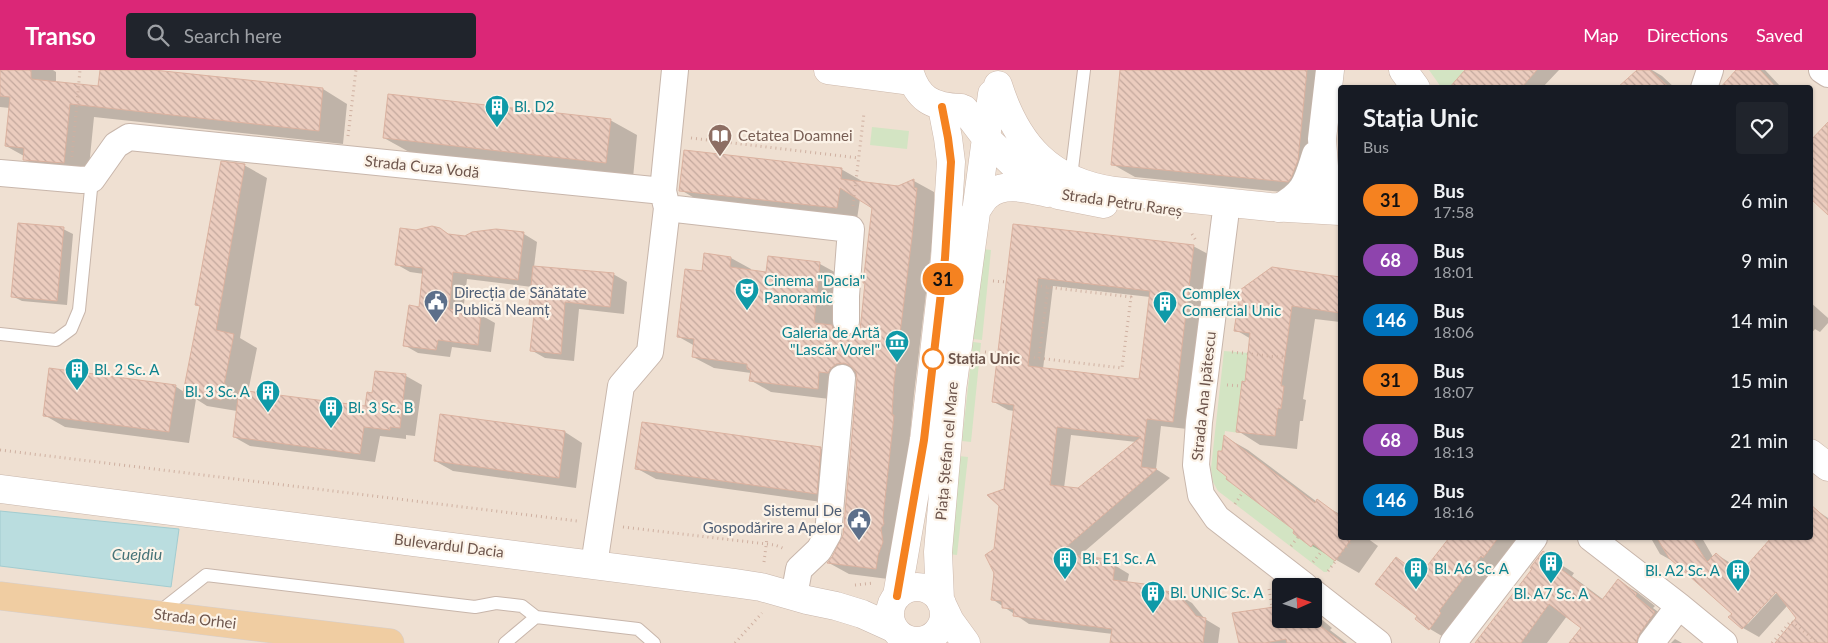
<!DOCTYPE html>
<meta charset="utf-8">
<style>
body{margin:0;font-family:Lato,sans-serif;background:#20242c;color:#f1f3f6;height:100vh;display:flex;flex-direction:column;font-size:19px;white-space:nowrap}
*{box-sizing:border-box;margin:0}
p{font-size:16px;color:#9ea1a6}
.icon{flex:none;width:28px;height:28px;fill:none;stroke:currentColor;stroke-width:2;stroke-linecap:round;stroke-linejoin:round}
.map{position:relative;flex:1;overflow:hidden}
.drawer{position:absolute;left:1338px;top:15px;width:475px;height:455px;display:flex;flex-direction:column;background:#171b24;border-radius:5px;box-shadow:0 1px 4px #0004}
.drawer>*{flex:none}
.badge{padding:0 10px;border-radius:16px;font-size:18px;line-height:32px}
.needle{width:32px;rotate:87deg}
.controls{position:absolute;left:1272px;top:508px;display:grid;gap:10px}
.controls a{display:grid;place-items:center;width:50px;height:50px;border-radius:5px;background:#171b24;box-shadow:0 1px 4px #0004;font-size:25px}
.map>.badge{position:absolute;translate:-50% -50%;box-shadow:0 0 0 2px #fff}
.round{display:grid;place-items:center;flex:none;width:52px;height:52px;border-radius:5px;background:#20242c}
.overview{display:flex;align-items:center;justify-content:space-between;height:85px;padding:0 25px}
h1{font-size:24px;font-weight:700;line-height:38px}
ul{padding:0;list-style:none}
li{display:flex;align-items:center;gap:15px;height:60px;padding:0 25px}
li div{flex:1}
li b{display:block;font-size:19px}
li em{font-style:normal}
li .badge{min-width:55px;font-weight:700;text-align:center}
header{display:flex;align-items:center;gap:30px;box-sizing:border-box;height:70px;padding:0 25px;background:#db2777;color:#fff}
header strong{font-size:24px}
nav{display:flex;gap:28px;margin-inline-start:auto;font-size:18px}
.search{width:350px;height:45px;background:#20242c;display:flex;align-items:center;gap:12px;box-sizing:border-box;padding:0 18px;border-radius:5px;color:#9ea1a6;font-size:19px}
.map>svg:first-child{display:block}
</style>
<header>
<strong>Transo</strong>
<div class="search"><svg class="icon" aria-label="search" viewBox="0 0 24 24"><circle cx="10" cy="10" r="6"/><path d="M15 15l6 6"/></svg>Search here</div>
<nav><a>Map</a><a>Directions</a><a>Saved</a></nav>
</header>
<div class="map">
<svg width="1828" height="573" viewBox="0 0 1828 573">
<defs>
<pattern id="building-back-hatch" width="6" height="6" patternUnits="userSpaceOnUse" patternTransform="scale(1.25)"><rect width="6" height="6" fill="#ebccbe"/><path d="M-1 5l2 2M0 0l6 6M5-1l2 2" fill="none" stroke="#c3a89d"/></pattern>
</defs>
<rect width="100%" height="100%" fill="#f9eee3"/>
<path fill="#efe0d2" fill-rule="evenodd" d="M0,0H1828V573H0ZM1340,18H1810V468H1340ZM1281,516H1314V549H1281Z"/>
<path fill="#d3e4c3" d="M1429,0H1468L1453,18L1441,17Z
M872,57L909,61L907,79L870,75Z
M982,179L991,180L982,270L973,269Z
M973,272L981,273L971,372L962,371Z
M1224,281L1248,283L1245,312H1242L1240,333L1242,334L1239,363L1225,361L1222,381H1218L1217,399L1227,407L1226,409L1294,460L1293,463L1311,477L1313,474L1335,491L1327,502H1324L1218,421L1213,412L1211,398Z
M959,386L968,387L957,485L948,484Z"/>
<path fill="#badddf" stroke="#a2ccd0" d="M0,441L179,459L171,517L0,496Z"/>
<path fill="#0003" fill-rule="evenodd" d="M0,0H53L56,2V13L100,17L101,0H142L323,19L347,34L343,74L94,47L88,107L48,103L24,89V86L6,76L10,38L0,37Z
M1121,0H1331L1311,125L1135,107L1112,94Z
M1467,0H1559L1542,18H1460Z
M1639,0H1652L1662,6L1675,18H1619Z
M1738,0H1765L1782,18H1721Z
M610,50L637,65L633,108L411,83L384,68Z
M244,95L267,108L240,268L257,278L248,322L366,337L373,325L376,302L406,306L422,315L415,366L406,365V369L380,366L375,392L250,376L234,367L237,341L207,336L196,329L189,373L65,357L44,345L175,316L184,322Z
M841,99L862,111L861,113L898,117L914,111L934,122V129L937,131L914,324L896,510L849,504L829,493L844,466L857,306L838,330L771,322L750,310L751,303L714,298L693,287L695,276L679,267L704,202L731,188L751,199V201L767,203L769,188L820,194L840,205L834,258L850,266L854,265L861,259L873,137L860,129L857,149L701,132L681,120Z
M1014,155L1193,176L1208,184L1187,359L1161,356L1156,399L1170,408L1078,487L1106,490L1129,504L1127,513L1160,518L1169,523L1177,524L1192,533L1205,549L1220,558L1218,573H1112L1113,564L1029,554L992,529L995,480L1005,420L1014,341L1008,340L994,332ZM1053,216L1150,227L1140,311L1043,299ZM1071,365L1137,372L1079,419L1064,418Z
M63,159L73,164L67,235L22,231L12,226Z
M440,159L450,165L465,167L524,164L537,172L534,197L613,204L627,212L624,244L579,239L574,291L545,288L531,280L535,247L529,244L532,217L467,209L463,242L481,245L495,253L491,282L452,277L450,287L418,283L404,275L420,238L424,204L410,202L396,194L416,161Z
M1340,208V252L1315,249L1303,329L1306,330L1303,351H1300L1297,379L1260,375L1238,361L1246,313L1251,269L1236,260Z
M1810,232L1828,248V253L1820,262L1815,259L1810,265Z
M565,362L582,373L576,418L453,401L435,391Z
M1225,367L1248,380L1317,432L1340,444V468H1367L1378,476L1359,503L1312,476L1294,463L1296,460L1223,383Z
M820,378L840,389L836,434L656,409L636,398Z
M1810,436L1828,448V573H1777L1809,560L1788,535L1759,567L1743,558L1730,547L1734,543L1676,493L1660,484L1652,470L1657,468H1702L1713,487L1716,484L1732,494L1741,502L1772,468H1810ZM1779,516L1781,518L1748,554L1746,553Z
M1451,468H1527L1452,572L1430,559L1419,546L1396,488L1422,504Z
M1543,483L1574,503L1572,506L1604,530L1618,511L1637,522L1655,536L1653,538L1674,554L1659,573H1571L1582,558L1567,546L1547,573H1477L1534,499Z
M1281,537V549H1305L1304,551L1306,552L1308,549H1314V543L1332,558L1330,560L1347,573H1240L1234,544Z
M1675,569L1682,573H1671Z"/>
<path fill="url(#building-back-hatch)" stroke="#dbb2a0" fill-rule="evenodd" d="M0,0H31V9L98,16L100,0H154L323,18L319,61L70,34L64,93L23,90L24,78L5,76L10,27L0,26Z
M1120,0H1307L1298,90L1291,108L1288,112L1111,95Z
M1465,0H1537L1521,18H1449Z
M1637,0H1650L1670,18H1617Z
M1736,0H1760L1777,18H1720Z
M388,24L611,49L606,93L383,68Z
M1828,52V145L1810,128V71Z
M684,80L842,98L841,109L898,116L914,109V118H917L912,167L894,312L892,345H894L883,448L884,454L881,458L883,472L878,485L876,499L827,493L832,487L843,465L857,309L856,302L851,296L844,293L836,294L830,299L828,303L819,302L818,319L749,311L751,300L747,299V294L692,287L694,269L677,267L685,199L702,201L704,183L731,187L730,197L766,202L768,186L820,192L814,253L832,255L833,259L839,264L846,266L854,264L860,258L861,251L865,213H863L872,138L840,118L837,138L679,121Z
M221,91L245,94L216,260L234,264L221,330L183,323L200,236L195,235Z
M18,153L64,157L57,231L11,227Z
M1013,154L1194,175L1173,352L1147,349L1141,397L1157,399L1059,483L1106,489V493L1115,494L1113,510L1160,516L1159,520L1178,523L1196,546L1206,548L1203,573H1110L1112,559L1013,546L1014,539L1002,538V531L991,530L994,503L985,485L994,479L999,436L987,425L1004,419L1014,335L992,332ZM1038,208L1150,221L1139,309L1028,296ZM1057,357L1141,367L1078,418L1050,415Z
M432,156L440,158L448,164L465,166L472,162L496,159L524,162L518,210L453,202L449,239L481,243L478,275L438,270L436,280L403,276L409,235L419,237L423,198L395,195L400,158L416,160Z
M533,196L614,203L610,237L565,232L561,284L530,281L534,245H528Z
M1272,197L1340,207V243L1292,236L1281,316H1284L1281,339L1278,338L1275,366L1236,362L1242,311L1245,312L1250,263L1234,261L1240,220Z
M49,298L176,315L169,362L43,346Z
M375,301L406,304L400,358L390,357V360L364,357L360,384L233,367L239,320L365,336L367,322L372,323Z
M440,344L565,361L559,408L434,391Z
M642,352L821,377L817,424L635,399Z
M1224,365L1315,433L1317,429L1340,446V468H1352L1335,491L1313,474L1311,477L1293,463L1294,460L1226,409L1227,407L1217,399L1218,381H1222Z
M1810,434L1828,450V573H1775L1796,548L1776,522L1742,559L1728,547L1732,544L1669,488L1657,468H1692L1707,492L1716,483L1739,504L1771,468H1810Z
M1449,468H1498L1483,488L1481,486L1466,505L1439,541L1441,543L1429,560L1415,549L1417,546L1375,514L1396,487L1420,505Z
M1543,481L1556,491L1554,494L1602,530L1618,509L1637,524L1635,526L1655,542L1639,564L1636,573H1569L1581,558L1549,534L1521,573H1475L1532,499L1530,498Z
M1281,536V549H1311L1343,573H1287L1286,569L1265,573H1239L1232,543Z"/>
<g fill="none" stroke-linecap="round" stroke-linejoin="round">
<defs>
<path id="service" d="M1071,107L1084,0
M0,264L56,270L71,259L79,240L92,109
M159,542L206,505L475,537L496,533L522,536L536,547L638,559L654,573
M505,573L536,547"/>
<path id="minor" d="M675,0L663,121L667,138L851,159L846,226V251
M1822,0L1828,4
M1704,18L1710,0
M0,103L82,110L92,109L116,75L129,67L663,121
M1225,148L1199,352L1196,395L1201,425L1217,448L1305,516
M1591,468L1679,536L1651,573
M594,495L621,316L650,282L667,138
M1314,523L1378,573
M794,526L799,499L819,480L828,464L842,308
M1679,536L1724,573
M1453,573L1534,468"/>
<path id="tertiary" d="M1403,0L1416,18
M1318,132L1325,110L1322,69L1330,0
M1279,138C1306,123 1307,113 1316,85
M0,419L734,513L761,517L807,530L836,536L862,544L893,558"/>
<path id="secondary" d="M828,0L912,11
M909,0C917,29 932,37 961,38
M998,15C1017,75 1050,112 1115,121L1270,137L1340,141
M964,39L986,68L1016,97L1058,125L1104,134
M1325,110L1340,127
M975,142C979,137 982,130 987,126C1003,111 1029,119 1048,123
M1810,383L1828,397
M890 544a27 27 0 1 1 54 0a27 27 0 1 1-54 0Z
M897,526L924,370L945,188L951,92L948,68L942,37
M966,573L950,551L940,530L938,482L952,320L992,24"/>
<path id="primary" d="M0,526L390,573"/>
</defs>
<use href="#service" stroke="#c8b6ab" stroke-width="14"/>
<use href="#minor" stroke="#c8b6ab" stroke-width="28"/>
<use href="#tertiary" stroke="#c8b6ab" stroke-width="29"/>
<use href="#secondary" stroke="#cdb8ab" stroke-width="29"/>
<use href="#primary" stroke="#d6cfcd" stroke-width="29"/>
<path stroke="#cfb0a1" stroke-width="3" stroke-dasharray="1 4" stroke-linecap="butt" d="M348,66L356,0
M691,68L859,88
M72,87L80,0
M853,136L864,43
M1192,164L1197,172
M993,211L1006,212
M898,277L911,279
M985,282L998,283
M1232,282L1287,288
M1029,287L1122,298L1131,227L1038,216
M1039,288L1048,217
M1227,315L1241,316
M0,380L577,451
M1235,434L1243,422
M623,457L775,475L785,479
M1291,476L1298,467
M764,492L767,468
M1313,492L1322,481
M1328,501L1353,468
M855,515L874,513
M1269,519L1272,537
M735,573L762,543
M1772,573L1791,551L1818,573"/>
<use href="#service" stroke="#fff" stroke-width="12"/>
<use href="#minor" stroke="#fff" stroke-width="26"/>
<use href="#tertiary" stroke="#fff" stroke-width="28"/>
<use href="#secondary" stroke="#fff" stroke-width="28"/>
<use href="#primary" stroke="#f0cda2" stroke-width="28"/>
</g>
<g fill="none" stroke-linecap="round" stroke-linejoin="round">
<defs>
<path id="line" d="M897,526L924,370L945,188L951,92L948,68L942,37"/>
</defs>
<use href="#line" stroke="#fff" stroke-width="11"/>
<use href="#line" stroke="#f58220" stroke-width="8"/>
</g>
<defs>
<symbol id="building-pin" viewBox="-11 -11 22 30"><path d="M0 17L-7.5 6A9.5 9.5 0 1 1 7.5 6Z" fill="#0f9aa8" stroke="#fcf3e8"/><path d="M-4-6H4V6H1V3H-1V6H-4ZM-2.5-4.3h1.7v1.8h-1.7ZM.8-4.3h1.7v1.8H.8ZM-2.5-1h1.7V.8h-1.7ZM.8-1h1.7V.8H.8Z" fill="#fff"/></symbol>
<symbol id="library-pin" viewBox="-11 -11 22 30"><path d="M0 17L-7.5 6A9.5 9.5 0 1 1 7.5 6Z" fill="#8d6e63" stroke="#fcf3e8"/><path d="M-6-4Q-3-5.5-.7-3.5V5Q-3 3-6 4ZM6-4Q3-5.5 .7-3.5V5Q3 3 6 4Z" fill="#fff"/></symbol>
<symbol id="theatre-pin" viewBox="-11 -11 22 30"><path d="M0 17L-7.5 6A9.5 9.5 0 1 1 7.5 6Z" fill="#0f9aa8" stroke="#fcf3e8"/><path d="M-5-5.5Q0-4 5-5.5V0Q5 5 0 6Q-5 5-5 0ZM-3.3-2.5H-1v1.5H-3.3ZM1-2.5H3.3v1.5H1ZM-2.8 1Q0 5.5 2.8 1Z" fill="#fff"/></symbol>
<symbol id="civic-pin" viewBox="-11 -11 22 30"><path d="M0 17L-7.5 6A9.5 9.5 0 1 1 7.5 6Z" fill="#5c6f8a" stroke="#fcf3e8"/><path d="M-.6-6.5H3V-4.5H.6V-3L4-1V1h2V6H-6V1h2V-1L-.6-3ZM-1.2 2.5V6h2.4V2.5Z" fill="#fff"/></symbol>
<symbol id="museum-pin" viewBox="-11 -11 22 30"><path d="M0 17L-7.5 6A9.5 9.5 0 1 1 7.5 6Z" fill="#0f9aa8" stroke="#fcf3e8"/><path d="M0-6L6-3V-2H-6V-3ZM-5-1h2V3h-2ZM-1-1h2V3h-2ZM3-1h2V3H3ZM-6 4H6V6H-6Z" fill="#fff"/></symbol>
</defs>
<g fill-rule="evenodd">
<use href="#building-pin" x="483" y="23" width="28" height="38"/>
<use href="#library-pin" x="706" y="52" width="28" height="38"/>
<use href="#theatre-pin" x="733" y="206" width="28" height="38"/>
<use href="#civic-pin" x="422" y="218" width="28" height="38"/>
<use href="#building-pin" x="1151" y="219" width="28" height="38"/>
<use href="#museum-pin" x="883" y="258" width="28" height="38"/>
<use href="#building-pin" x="63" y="286" width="28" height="38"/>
<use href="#building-pin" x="254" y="308" width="28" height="38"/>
<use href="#building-pin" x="317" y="324" width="28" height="38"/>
<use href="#civic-pin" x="845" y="436" width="28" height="38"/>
<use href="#building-pin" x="1051" y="475" width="28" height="38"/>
<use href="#building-pin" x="1537" y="479" width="28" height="38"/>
<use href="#building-pin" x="1402" y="485" width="28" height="38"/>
<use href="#building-pin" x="1724" y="487" width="28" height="38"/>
<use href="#building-pin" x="1139" y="509" width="28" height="38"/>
</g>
<circle fill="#fff" stroke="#f58220" stroke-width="2.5" cx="933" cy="289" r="10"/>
<g text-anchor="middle" stroke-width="4.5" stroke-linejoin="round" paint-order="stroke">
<g font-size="15" fill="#0d838f" stroke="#fcf3e8" text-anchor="start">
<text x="514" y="42">Bl. D2</text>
<text x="764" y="216">Cinema "Dacia"<tspan x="764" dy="17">Panoramic</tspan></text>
<text x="1182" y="229">Complex<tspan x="1182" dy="17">Comercial Unic</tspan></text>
<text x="880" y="268" text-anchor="end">Galeria de Artă<tspan x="880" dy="17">"Lascăr Vorel"</tspan></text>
<text x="94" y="305">Bl. 2 Sc. A</text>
<text x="250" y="327" text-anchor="end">Bl. 3 Sc. A</text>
<text x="348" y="343">Bl. 3 Sc. B</text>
<text x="1082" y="494">Bl. E1 Sc. A</text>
<text x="1434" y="504">Bl. A6 Sc. A</text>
<text x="1720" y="506" text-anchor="end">Bl. A2 Sc. A</text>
<text x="1170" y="528">Bl. UNIC Sc. A</text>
<text x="1551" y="529" text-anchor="middle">Bl. A7 Sc. A</text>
</g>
<g font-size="15" fill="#785e54" stroke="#fcf3e8" text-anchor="start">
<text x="738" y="71">Cetatea Doamnei</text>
</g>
<g font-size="15" fill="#6d554c" stroke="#fcf3e8">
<text transform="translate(422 97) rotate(6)" y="5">Strada Cuza Vodă</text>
<text transform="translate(1122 133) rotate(8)" y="5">Strada Petru Rareș</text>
<text transform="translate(1204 326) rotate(-84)" y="5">Strada Ana Ipătescu</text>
<text transform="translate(947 381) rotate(-85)" y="5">Piața Ștefan cel Mare</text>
<text transform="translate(449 476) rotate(7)" y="5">Bulevardul Dacia</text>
<text transform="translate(195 549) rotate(7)" y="5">Strada Orhei</text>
</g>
<g font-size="15" fill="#4e5e75" stroke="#fcf3e8" text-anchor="start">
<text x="454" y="228">Direcția de Sănătate<tspan x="454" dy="17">Publică Neamț</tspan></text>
<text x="842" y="446" text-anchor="end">Sistemul De<tspan x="842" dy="17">Gospodărire a Apelor</tspan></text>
</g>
<g font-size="15" font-weight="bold" fill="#6d554c" stroke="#fcf3e8" text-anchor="start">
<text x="948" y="294">Stația Unic</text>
</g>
<g font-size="16" font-style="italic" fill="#467377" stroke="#fcf3e8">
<text x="137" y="490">Cuejdiu</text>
</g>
</g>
</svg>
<div class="controls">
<a><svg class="needle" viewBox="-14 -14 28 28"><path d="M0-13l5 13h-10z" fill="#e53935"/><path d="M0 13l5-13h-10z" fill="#9ea1a6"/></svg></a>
</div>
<b class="badge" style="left:943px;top:209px;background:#f58220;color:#111">31</b>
<section class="drawer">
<div class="overview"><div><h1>Stația Unic</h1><p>Bus</p></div><a class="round"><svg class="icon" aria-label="heart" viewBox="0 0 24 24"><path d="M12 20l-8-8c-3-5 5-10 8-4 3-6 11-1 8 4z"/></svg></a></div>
<ul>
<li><span class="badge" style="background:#f58220;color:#111">31</span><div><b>Bus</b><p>17:58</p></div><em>6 min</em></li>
<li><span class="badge" style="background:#8e44ad;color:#fff">68</span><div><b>Bus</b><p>18:01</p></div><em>9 min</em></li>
<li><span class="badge" style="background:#0072bc;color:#fff">146</span><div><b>Bus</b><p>18:06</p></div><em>14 min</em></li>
<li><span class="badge" style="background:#f58220;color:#111">31</span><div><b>Bus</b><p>18:07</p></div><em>15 min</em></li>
<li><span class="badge" style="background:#8e44ad;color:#fff">68</span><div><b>Bus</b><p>18:13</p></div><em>21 min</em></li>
<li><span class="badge" style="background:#0072bc;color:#fff">146</span><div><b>Bus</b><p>18:16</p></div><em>24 min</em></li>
</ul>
</section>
</div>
